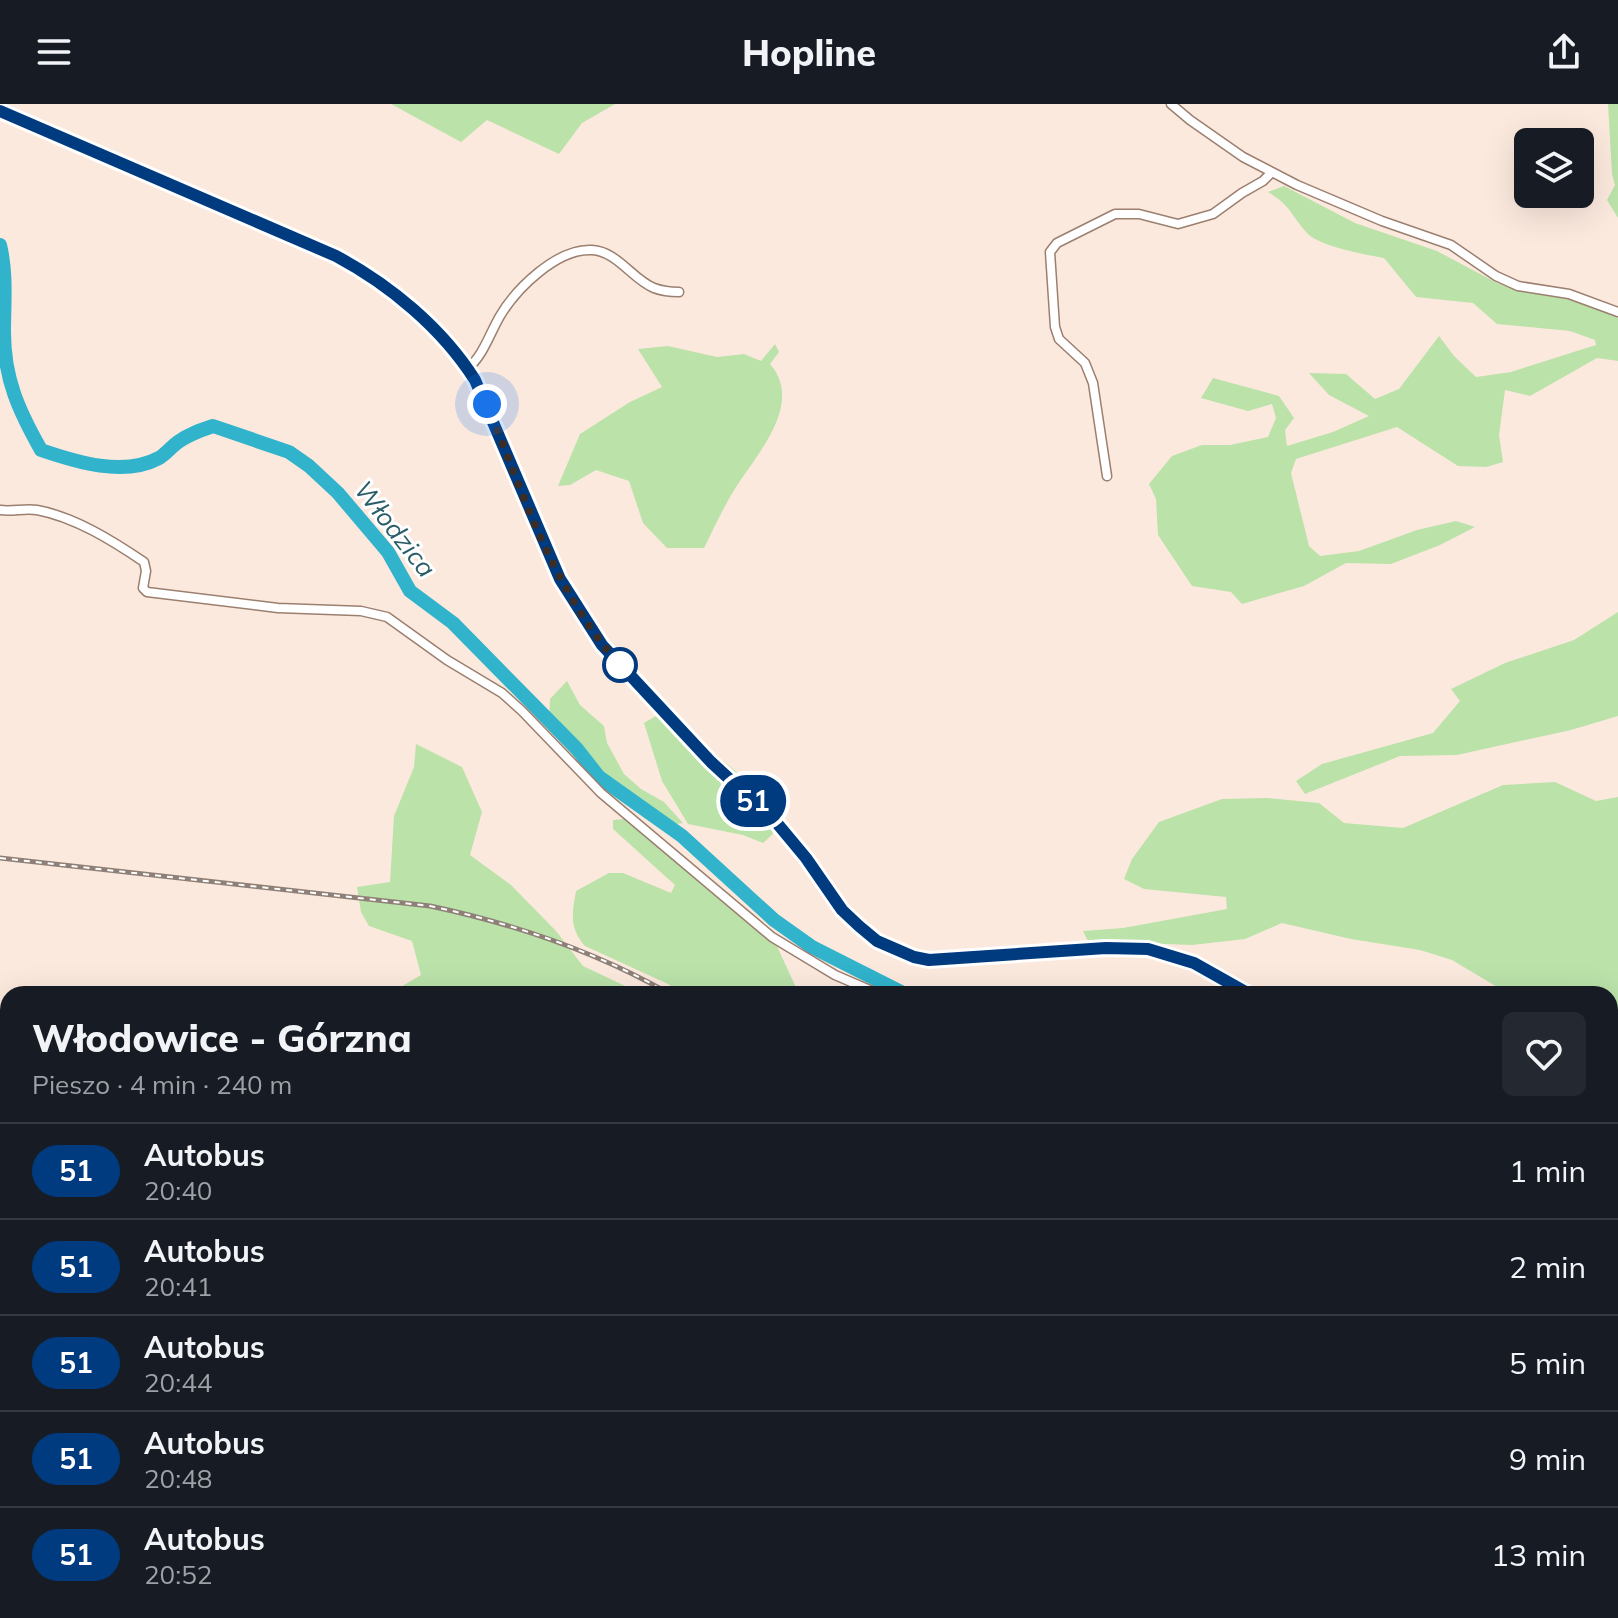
<!DOCTYPE html>
<html lang="pl">
<meta charset="utf-8">
<style>
body{margin:0;font-family:Mulish,sans-serif;background:#242831;color:#f1f3f6;height:100vh;display:flex;flex-direction:column;font-size:30px;white-space:nowrap}
*{box-sizing:border-box;margin:0}
p{font-size:26px;color:#9ea1a6}
.icon{flex:none;width:44px;height:44px;fill:none;stroke:currentColor;stroke-width:2;stroke-linecap:round;stroke-linejoin:round}
.map{position:relative;flex:1;overflow:hidden}
.drawer{position:absolute;left:0px;top:882px;width:1618px;height:632px;display:flex;flex-direction:column;background:#171b24;border-radius:24px 24px 0 0;box-shadow:0 8px 32px #0002}
.drawer>*{flex:none}
.badge{padding:0 16px;border-radius:26px;font-size:28px;line-height:52px}
.fabs{position:absolute;left:1514px;top:24px;display:grid;gap:16px}
.fabs a{display:grid;place-items:center;width:80px;height:80px;border-radius:12px;background:#171b24;box-shadow:0 8px 32px #0002;font-size:40px}
.you{position:absolute;width:40px;height:40px;margin:-20px;border:6px solid #fff;border-radius:50%;background:#1a73e8;box-shadow:0 0 0 12px #1a73e833}
.map>.badge{position:absolute;translate:-50% -50%;box-shadow:0 0 0 4px #fff}
.round{display:grid;place-items:center;flex:none;width:84px;height:84px;border-radius:12px;background:#242831}
.overview{display:flex;align-items:center;justify-content:space-between;height:136px;padding:0 32px}
h1{font-size:38px;font-weight:800;line-height:60px}
ul{padding:0;list-style:none}
li{display:flex;align-items:center;gap:24px;height:96px;padding:0 32px;border-top:2px solid #363941}
li div{flex:1}
li b{display:block;font-size:30px}
li em{font-style:normal}
li .badge{min-width:88px;font-weight:700;text-align:center}
header{display:flex;justify-content:space-between;align-items:center;height:104px;padding:0 32px;background:#171b24;font-size:36px;font-weight:800}
.map>svg:first-child{display:block}
</style>
<header><svg class="icon" aria-label="menu" viewBox="0 0 24 24"><path d="M4 6h16M4 12h16M4 18h16"/></svg>Hopline<svg class="icon" aria-label="share" viewBox="0 0 24 24"><path d="M12 15V3M7 8l5-5 5 5M5 13v7h14v-7"/></svg></header>
<div class="map">
<svg width="1618" height="1514" viewBox="0 0 1618 1514">
<rect width="100%" height="100%" fill="#fce9de"/>
<path fill="#bae2a9" d="M391,0H615L582,19L559,50L487,16L461,38Z
M1608,0H1618V114L1607,96L1615,81L1612,70Z
M1284,82L1355,119L1437,147L1497,179L1518,187L1539,188L1587,200L1618,214V257L1597,254L1530,292L1505,286L1499,331L1503,358L1486,363L1458,362L1397,323L1296,355L1291,369L1309,442L1320,452L1359,447L1417,426L1456,417L1475,423L1440,441L1391,460L1346,459L1304,482L1242,500L1231,488L1192,482L1158,431L1156,395L1149,380L1172,352L1202,341H1230L1268,333L1276,314L1272,300L1248,307L1201,294L1213,274L1279,292L1294,314L1285,326L1287,342L1333,328L1369,312L1329,291L1309,269L1346,270L1375,295L1399,285L1439,232L1454,252L1476,273L1511,268L1596,241L1595,236L1570,227L1497,220L1473,199L1416,193L1384,154C1367,151 1318,142 1307,129C1291,111 1291,102 1268,88Z
M775,240L779,248L770,260C804,299 758,349 736,383C724,402 714,424 704,444H667L643,419L629,377L596,366L570,381L558,382L580,330L630,298L662,283L638,245L668,242L717,253L744,250L761,257Z
M1618,508V612L1571,626L1457,651L1400,652L1305,690L1296,677L1322,660L1433,629L1460,597L1451,585L1505,559L1574,536Z
M567,577L580,601L604,622L607,639L624,670L641,685L664,698L683,719L676,720L644,698L586,666L549,625L550,595Z
M656,612L680,632L705,642L771,696L768,716L773,730L763,739L743,731L688,720L662,677L644,619Z
M416,640L462,663L482,708L470,751L511,781L556,827L583,862L642,890H389L421,871L412,837L369,822L361,808L357,783L390,778L394,712L414,663Z
M1555,678L1596,697L1618,693V939L1610,934V890H1509L1452,856L1420,846L1351,835L1282,819L1245,835L1192,841L1088,837L1083,827L1123,824L1227,805L1226,793L1144,785L1124,775L1132,755L1159,718L1222,695L1268,694L1319,699L1344,719L1403,724L1503,681Z
M624,715L776,840L799,890H682L668,880L585,842C569,824 572,809 576,787L609,769H623L671,789L675,781L613,725V716Z
M0,1017L8,1018V1506H716L718,1514H0Z
M1388,1506H1566L1570,1514H1378Z"/>
<g fill="none" stroke-linecap="round" stroke-linejoin="round">
<path stroke="#30b3cb" stroke-width="2" d="M1610,1322L1618,1317
M1484,1514L1489,1506"/>
<path stroke="#30b3cb" stroke-width="14" d="M0,141C7,170 4,199 4,228C4,275 19,307 41,346C76,358 124,373 159,354C166,350 171,343 178,338C189,330 201,326 213,322L289,348L309,362L338,389L388,448L410,487L453,519L577,645L599,673L682,732L774,816L812,843L905,890
M1610,1260L1618,1270"/>
<defs>
<path id="minor" d="M1171,0L1190,16L1243,53L1297,81L1382,117L1451,141L1496,172L1518,182L1569,190L1618,208
M468,264C483,252 490,229 500,212C516,185 557,144 592,146C617,147 633,176 654,184C662,187 671,188 679,188
M1107,372L1093,279L1085,259L1059,235L1055,223L1050,148L1057,139L1115,110H1139L1178,120L1213,110L1242,89L1263,77L1271,69
M0,406C12,408 25,404 37,406C75,413 113,437 144,458L146,467L143,484L147,488L278,504L361,507L387,513L447,556L502,589L522,607L601,689L772,833L835,871L879,890
M1610,1246L1618,1254"/>
<path id="tertiary" d="M0,7L336,152C390,180 443,224 475,276L560,475L602,541L711,658L776,718L806,754L842,806L859,822L877,837L914,853L929,856L1106,844L1148,845L1194,859L1249,890
M1610,1170L1618,1181"/>
</defs>
<use href="#minor" stroke="#9b7f6f" stroke-width="11"/>
<use href="#tertiary" stroke="#9b7f6f" stroke-width="13"/>
<use href="#minor" stroke="#fff" stroke-width="8"/>
<use href="#tertiary" stroke="#fff" stroke-width="10"/>
<defs>
<path id="rail" d="M0,754L430,802C515,820 595,847 670,890
M1586,1506L1600,1514"/>
</defs>
<use href="#rail" stroke="#8f8077" stroke-width="5"/>
<use href="#rail" stroke="#fff" stroke-width="2" stroke-dasharray="6" stroke-linecap="butt"/>
</g>
<g fill="none" stroke-linecap="round" stroke-linejoin="round">
<defs>
<path id="line" d="M0,7L336,152C390,181 442,224 475,276L560,475L602,541L711,658L776,718L806,754L842,806L859,822L877,837L914,853L929,856L1106,844L1148,845L1194,859L1249,890"/>
</defs>
<use href="#line" stroke="#fff" stroke-width="18"/>
<use href="#line" stroke="#003b80" stroke-width="12"/>
<path stroke="#3a2e27" stroke-width="8" stroke-dasharray="0 14.4" d="M487,300C523,390 554,488 620,561"/>
</g>
<circle fill="#fff" stroke="#003b80" stroke-width="4" cx="620" cy="561" r="16"/>
<g text-anchor="middle" stroke-width="6" stroke-linejoin="round" paint-order="stroke">
<g font-size="26" font-style="italic" fill="#2a5d68" stroke="#fff">
<text transform="translate(395 425) rotate(52)" y="9">Włodzica</text>
</g>
</g>
</svg>
<div class="fabs">
<a><svg class="icon" aria-label="layers" viewBox="0 0 24 24"><path d="M12 4l9 5-9 5-9-5zM3 14l9 5 9-5"/></svg></a>
</div>
<div class="you" style="left:487px;top:300px"></div>
<b class="badge" style="left:753px;top:697px;background:#003b80;color:#fff">51</b>
<section class="drawer">
<div class="overview"><div><h1>Włodowice - Górzna</h1><p>Pieszo · 4 min · 240 m</p></div><a class="round"><svg class="icon" aria-label="heart" viewBox="0 0 24 24"><path d="M12 20l-8-8c-3-5 5-10 8-4 3-6 11-1 8 4z"/></svg></a></div>
<ul>
<li><span class="badge" style="background:#003b80;color:#fff">51</span><div><b>Autobus</b><p>20:40</p></div><em>1 min</em></li>
<li><span class="badge" style="background:#003b80;color:#fff">51</span><div><b>Autobus</b><p>20:41</p></div><em>2 min</em></li>
<li><span class="badge" style="background:#003b80;color:#fff">51</span><div><b>Autobus</b><p>20:44</p></div><em>5 min</em></li>
<li><span class="badge" style="background:#003b80;color:#fff">51</span><div><b>Autobus</b><p>20:48</p></div><em>9 min</em></li>
<li><span class="badge" style="background:#003b80;color:#fff">51</span><div><b>Autobus</b><p>20:52</p></div><em>13 min</em></li>
</ul>
</section>
</div>
